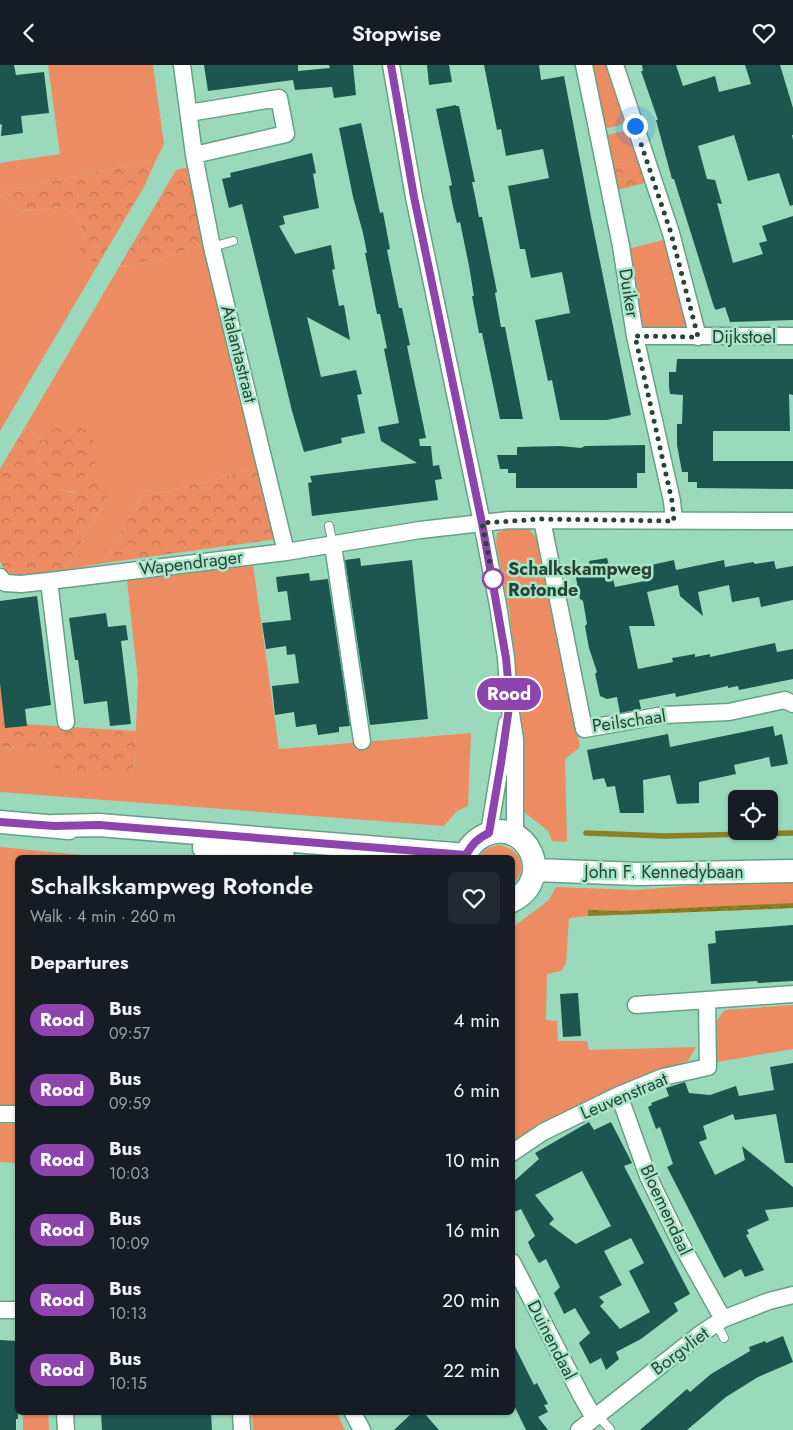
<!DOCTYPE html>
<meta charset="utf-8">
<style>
body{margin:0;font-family:Jost,sans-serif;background:#242831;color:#f1f3f6;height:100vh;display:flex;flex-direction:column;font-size:19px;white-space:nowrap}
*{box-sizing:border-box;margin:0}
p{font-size:16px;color:#9ea1a6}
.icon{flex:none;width:28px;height:28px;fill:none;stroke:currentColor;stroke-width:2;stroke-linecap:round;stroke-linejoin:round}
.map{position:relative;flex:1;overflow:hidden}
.side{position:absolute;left:15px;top:790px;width:500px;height:560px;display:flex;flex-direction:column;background:#171b24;border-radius:8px;box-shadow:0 1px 4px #0004}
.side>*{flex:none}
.badge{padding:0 10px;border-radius:16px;font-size:18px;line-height:32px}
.controls{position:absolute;left:728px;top:725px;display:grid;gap:10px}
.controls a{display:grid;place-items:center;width:50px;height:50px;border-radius:8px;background:#171b24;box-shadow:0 1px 4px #0004;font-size:25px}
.you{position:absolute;width:25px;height:25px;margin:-12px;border:4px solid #fff;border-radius:50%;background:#1a73e8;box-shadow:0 0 0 8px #1a73e833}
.map>.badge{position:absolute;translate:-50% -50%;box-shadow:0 0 0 2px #fff}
h2{padding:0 15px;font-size:19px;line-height:45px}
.round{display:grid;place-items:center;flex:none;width:52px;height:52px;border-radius:8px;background:#242831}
.summary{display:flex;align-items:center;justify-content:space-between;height:85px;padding:0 15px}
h1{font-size:24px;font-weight:600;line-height:38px}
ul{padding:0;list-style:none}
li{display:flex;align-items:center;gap:15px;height:70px;padding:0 15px}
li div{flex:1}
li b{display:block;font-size:19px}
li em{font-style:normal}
li .badge{min-width:55px;font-weight:700;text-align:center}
header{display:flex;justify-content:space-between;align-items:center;height:65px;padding:0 15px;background:#171b24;font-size:22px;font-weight:600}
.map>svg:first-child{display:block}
</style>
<header><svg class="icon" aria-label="back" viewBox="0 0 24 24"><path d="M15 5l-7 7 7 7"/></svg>Stopwise<svg class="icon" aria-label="heart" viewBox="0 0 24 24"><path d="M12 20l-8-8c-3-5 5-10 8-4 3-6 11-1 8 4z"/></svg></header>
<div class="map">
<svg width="793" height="1365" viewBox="0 0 793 1365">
<defs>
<pattern id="forest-crowns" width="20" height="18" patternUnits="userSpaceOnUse" patternTransform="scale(1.25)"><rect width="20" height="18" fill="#ed8c62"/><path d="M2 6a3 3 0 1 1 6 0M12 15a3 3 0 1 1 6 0" fill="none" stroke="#c07452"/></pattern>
<pattern id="water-waves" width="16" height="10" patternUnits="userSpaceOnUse" patternTransform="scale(1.25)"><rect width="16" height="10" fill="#8a8122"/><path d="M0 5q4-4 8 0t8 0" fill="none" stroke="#716b1e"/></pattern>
</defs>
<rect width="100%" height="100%" fill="#9bd9bc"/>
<path fill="#ed8c62" d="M48,0H153L164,79L156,95L0,127V98L60,89Z
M594,0H611L629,58L604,64L593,6Z
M629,65L638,95L612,101L606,70Z
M0,129L19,145L37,146L57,142L70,145L80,155L83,173L91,194L99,198L0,366Z
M663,175L688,260L685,265H644L628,184Z
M206,179L259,402L162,428L144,426L104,498L65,505L112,423C73,428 19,436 43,375L25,362L119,202L163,193Z
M527,463L538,474L580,682L565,694L567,777L552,776L548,766L523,746L516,603L509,544L496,478L497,468L504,465Z
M253,500L279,684L471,668L468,741L457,746L444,761L0,727V682L43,684L134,708L138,616L127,516Z
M500,780C521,785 529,804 513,819L512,792H479C485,784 490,781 500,780Z
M0,782L103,792H18L17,1044L0,1043Z
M793,816V843L588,851L569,853L566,899L561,906L547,909L546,955L557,956L558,976H587L589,985L696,982L688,996L651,1008L561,1050L513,1080V862L549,835L556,822L635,825L699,820Z
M793,940V984L717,997C715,976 709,961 725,945Z
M0,1059H17V1098L0,1097Z
M23,1348H48L49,1365H23Z
M252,1348H337L345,1365H253Z"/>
<path fill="url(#forest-crowns)" d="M156,95L145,120L99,198L91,195L80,184L83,173L80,155L70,145L57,142L37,146L19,145L0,129V127Z
M638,95L645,118L617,125L612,101Z
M189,102L206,179L163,193L119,202L176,105Z
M41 388a28 28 0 1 1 56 0a28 28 0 1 1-56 0Z
M25,362L43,375C30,407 39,426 74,427L88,413L112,423L65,505L25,512L7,510L0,496V404Z
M259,402L277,474L104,498L144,426L162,428Z
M0,616L6,658L136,666L134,708L55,704L43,684L0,682Z"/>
<path fill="url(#water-waves)" d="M793,838V843L588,851V845L622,846Z"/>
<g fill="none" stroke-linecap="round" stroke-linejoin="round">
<path stroke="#8a8122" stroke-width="5.5" d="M586,768L665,771L793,768"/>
</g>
<path fill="#1d564f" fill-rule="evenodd" d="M0,0H14L16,10L44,7L49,48L21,51L23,68L1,71L2,60L0,59Z
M204,0H298V6L330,3L329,0H353L356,30L334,33L332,22L295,25L293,15L208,26Z
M427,0H449L452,17L429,20Z
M484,0H539L541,15L564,11L591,152L631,350L607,355H560L552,315L548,316L535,255L570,248L562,207L531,213L525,184H520L508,121L549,113L543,84L506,91L501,64L497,65Z
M642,0H676L683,21L715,11L719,27L751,19L745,0H780L793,43V70H792L793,75V140L790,141L779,108L748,116L734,70L698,81L707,114L715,115L722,139L717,138L733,198L763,189L759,178L767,176L762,161L793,151V255L730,257L725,242L716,245L714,242L674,114H672L656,55H658L641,6H643Z
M456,40V41H459L475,117H472L476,136L479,152H482L497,227L495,228L501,262H505L523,354H500L482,268H479L472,231H474L469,201L460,157L457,158L453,142L449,121L452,120L436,44Z
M361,58L380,148L383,147L387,168L390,184L387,185L399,243H402L410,280L407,281L426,373L419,374L420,381H431L433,401L439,400L442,414L435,415L438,435L312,451L308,418L312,417L310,411L417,398L381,376L378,362L399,358L384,284L387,283L380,249H377L365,188H367L363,168L353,132L339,63Z
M312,88L316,108L313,109L319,143L283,151L285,159L279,161L295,189L331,180L335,204L332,205L339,241L344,240L350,275L307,252L321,312L356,305L362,329L357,330L365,368L341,373L342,378L304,387L292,346L242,139L229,143L222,114L231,112L230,108Z
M677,294H793V330L789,329L790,366H713V396H793V424L697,423V417H688V407H682L677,380V359H682L683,330L670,329L669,322V307H676Z
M645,380V408H637V423H516V408H508V404H500L497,390H517V382L560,381L581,383L585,381Z
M360,493L361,501L412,495L428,654L370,660L345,495Z
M607,493L615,522L645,516L642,502L674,495L676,505L724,495L725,502L753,497L755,499L774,496L776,504L793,501V535L761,542L759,532L732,537L729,520L698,527L703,551L680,531L678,520L647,527L655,561H629L638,604L673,597L672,593L695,589V592L710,589V592L775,578L777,587L793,584V614L739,625L738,621L728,623V621L676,632L675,628L639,635L641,644L620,648L617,632L607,634L600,631L595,609L597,607L589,583L585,561L587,559L583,536L580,534L576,513L578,511L577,507L591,505L589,496Z
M309,508L310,516L328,514L350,661L339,662V667L318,670L316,659L296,662L294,647L275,650L272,621L299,618L295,589L287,590L286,581L266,584L262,558L291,555L287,526L278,527L276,512Z
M37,531L51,640L25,644L27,661L5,663L0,618V536Z
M106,548L108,562L126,560L128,575L121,576L131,659L110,661L107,636L84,639L78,595H75L69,553Z
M773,661L775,671L782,669L788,699L771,702L769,692L734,700L736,709L699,717V738L677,739L670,710L643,715L644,748H620L615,721L607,722L604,713L593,715L587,685L668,669L670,682Z
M793,860V916L758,918L757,916L711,919L708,879L716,878L715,866Z
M578,928L581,971L563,972L560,929Z
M793,998V1098H785L776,1049L735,1055L733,1049L703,1061L707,1074L699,1077L715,1110L745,1095L742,1081L793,1122V1142L765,1145L769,1155L747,1165L749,1169L746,1170L764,1205L745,1212L741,1204L724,1213L667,1102L673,1099L660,1062L656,1064L648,1042L652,1040L651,1038L669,1031L666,1023L685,1017L689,1028L710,1030L736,1021L739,1031L774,1025L770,1002Z
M589,1057L594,1065L611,1057L632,1098L624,1101L690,1229L674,1238L678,1246L641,1274L616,1287L619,1294L606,1305L601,1293L590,1299L579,1278L590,1268L575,1243L564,1249L554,1228L560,1222L546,1194L539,1198L531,1184L528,1177L535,1171L521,1144L512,1148V1118L539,1094L535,1088ZM582,1106L611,1161L576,1179L549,1159L554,1154L535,1130ZM631,1173L644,1198L629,1206L650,1247L620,1264L600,1241L604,1237L599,1232L622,1220L604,1186Z
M783,1271L793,1297L758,1312L726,1332L687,1365H640L687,1324L690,1327L711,1309L750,1286L749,1282L765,1276L766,1278Z
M0,1275L17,1276L18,1354H16V1365H0Z
M512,1276L534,1320L537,1318L548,1339L544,1340L548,1347L538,1352L548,1365H526L512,1336Z
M101,1348H211L212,1365H102Z
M412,1348H424L439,1365H394Z"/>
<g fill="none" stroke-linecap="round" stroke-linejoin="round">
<defs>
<path id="lane" d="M212,182L233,176
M329,461L333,480
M716,1258L724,1273
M597,1350L610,1364"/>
<path id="street" d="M182,0L194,90L212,182L286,487
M391,0L414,132L482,458L498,540L506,593L509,636L515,674V770
M584,0L621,181L635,271L672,436L674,456
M615,0L671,168L698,272
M189,48L279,33L286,69L194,90
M635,271H793
M542,455L584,664L664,650L729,647L785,635L793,639
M333,480L362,676
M0,512L5,518L21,519L49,516L286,487L420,465L509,455L793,456
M49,516L66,657
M489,768L507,658
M636,940L793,929
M619,1030L648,1111L681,1179L723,1254
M0,1049H18
M512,1088L543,1067L619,1030L663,1012L708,1002L707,935
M512,1197L582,1332L594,1353
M0,1245H18
M65,1348L66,1365
M241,1348L242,1365
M353,1348L362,1365
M579,1365L699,1270L723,1254L769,1236L793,1230"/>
<path id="secondary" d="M0,757L69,763
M54,761L99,760L466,790
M204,783L283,792
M465,792C468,782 475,775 485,770C526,751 557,813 512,836
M535,805L638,809L793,806"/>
</defs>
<use href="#lane" stroke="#65a186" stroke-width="10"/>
<use href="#street" stroke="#65a186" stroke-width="19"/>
<use href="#secondary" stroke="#65a186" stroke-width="25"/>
<use href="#lane" stroke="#fff" stroke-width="8"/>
<use href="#street" stroke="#fff" stroke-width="16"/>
<use href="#secondary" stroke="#fff" stroke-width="22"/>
</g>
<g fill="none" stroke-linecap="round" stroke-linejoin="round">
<defs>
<path id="line" d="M0,757L54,761L99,760L466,790C472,779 478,773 489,768L501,698L510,636L506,593L482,458L414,132L391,0"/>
</defs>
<use href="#line" stroke="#fff" stroke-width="11"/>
<use href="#line" stroke="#8e44ad" stroke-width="8"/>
<path stroke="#2a4337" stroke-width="5" stroke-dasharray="0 9" d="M493,514L482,458L542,454L674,456L672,436L635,271L698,272L671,168L635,61"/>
</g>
<circle fill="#fff" stroke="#8e44ad" stroke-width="2.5" cx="493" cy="514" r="10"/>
<g text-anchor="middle" stroke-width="5" stroke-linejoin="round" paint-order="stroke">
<g font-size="18" fill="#2a4337" stroke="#a8e6c9">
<text transform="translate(629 228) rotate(81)" y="6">Duiker</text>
<text x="744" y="278">Dijkstoel</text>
<text transform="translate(239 289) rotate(76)" y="6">Atalantastraat</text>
<text transform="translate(191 498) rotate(-7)" y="6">Wapendrager</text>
<text transform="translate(629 656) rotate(-8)" y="6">Peilschaal</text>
<text x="664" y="813">John F. Kennedybaan</text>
<text transform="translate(624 1031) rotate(-23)" y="6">Leuvenstraat</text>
<text transform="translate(666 1145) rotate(65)" y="6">Bloemendaal</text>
<text transform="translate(552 1275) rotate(63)" y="6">Duinendaal</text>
<text transform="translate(680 1286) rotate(-37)" y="6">Borgvliet</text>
</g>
<g font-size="18" font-weight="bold" fill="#2a4337" stroke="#a8e6c9" text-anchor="start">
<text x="508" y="510">Schalkskampweg<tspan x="508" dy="21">Rotonde</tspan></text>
</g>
</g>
</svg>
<div class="controls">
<a><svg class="icon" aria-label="locate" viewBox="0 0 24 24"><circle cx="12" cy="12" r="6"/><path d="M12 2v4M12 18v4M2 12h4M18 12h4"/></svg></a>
</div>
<div class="you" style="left:635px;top:61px"></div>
<b class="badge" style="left:509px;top:629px;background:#8e44ad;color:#fff">Rood</b>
<section class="side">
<div class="summary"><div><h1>Schalkskampweg Rotonde</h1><p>Walk · 4 min · 260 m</p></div><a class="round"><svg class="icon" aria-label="heart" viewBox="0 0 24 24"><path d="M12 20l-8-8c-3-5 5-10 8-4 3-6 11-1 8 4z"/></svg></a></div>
<h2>Departures</h2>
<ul>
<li><span class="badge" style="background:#8e44ad;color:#fff">Rood</span><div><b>Bus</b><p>09:57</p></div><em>4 min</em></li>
<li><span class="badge" style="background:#8e44ad;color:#fff">Rood</span><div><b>Bus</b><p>09:59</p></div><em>6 min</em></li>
<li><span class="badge" style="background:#8e44ad;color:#fff">Rood</span><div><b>Bus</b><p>10:03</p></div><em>10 min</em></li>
<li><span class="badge" style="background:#8e44ad;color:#fff">Rood</span><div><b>Bus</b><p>10:09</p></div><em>16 min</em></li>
<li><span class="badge" style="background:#8e44ad;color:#fff">Rood</span><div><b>Bus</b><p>10:13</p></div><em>20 min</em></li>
<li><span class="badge" style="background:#8e44ad;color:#fff">Rood</span><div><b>Bus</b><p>10:15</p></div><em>22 min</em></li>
</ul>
</section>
</div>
